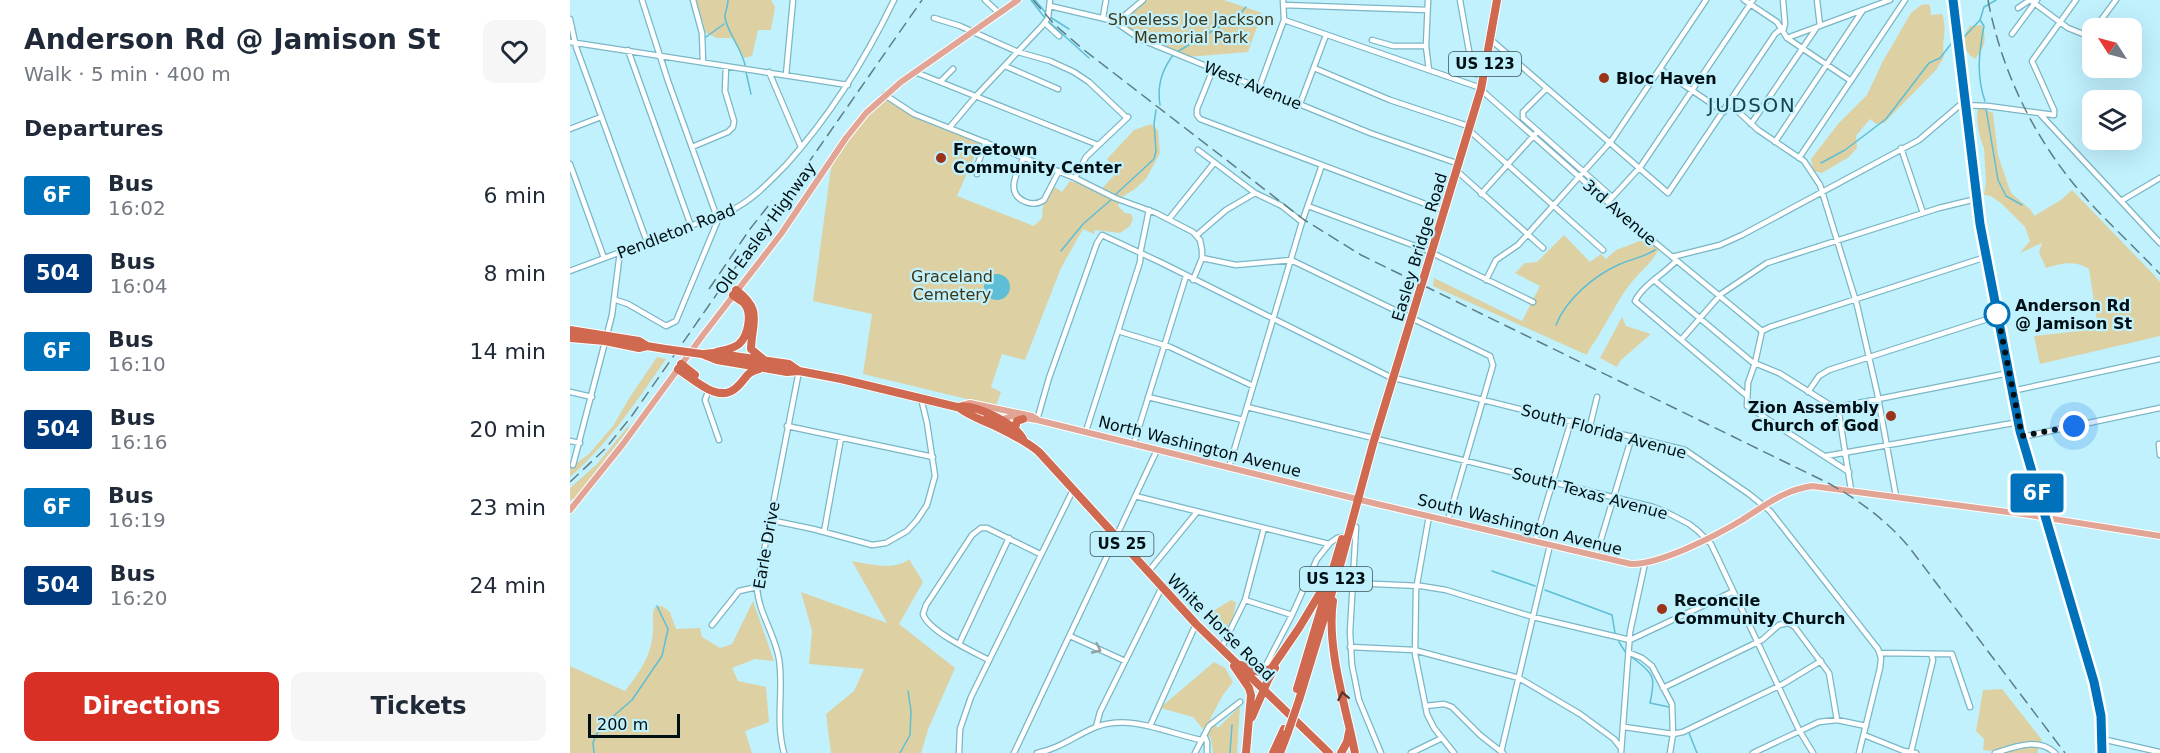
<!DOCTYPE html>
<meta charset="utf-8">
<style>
body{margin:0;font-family:"DejaVu Sans",sans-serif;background:#f6f6f7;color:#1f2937;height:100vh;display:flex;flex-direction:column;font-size:22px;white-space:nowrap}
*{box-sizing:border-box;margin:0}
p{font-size:20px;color:#747a83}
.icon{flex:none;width:33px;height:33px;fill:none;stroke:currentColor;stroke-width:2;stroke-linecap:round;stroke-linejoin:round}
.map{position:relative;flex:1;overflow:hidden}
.drawer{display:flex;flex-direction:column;background:#fff;width:570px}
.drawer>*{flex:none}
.badge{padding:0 12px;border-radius:4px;font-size:21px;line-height:39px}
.needle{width:39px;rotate:306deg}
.tools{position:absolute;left:1512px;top:18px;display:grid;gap:12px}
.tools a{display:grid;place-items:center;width:60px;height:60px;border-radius:12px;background:#fff;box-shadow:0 6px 24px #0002;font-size:30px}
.scale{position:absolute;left:18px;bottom:15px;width:92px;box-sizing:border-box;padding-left:6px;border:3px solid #000f14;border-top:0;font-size:16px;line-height:21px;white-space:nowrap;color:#000f14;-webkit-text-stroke:4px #c0f1fd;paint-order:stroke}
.you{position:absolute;width:30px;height:30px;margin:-15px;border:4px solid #fff;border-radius:50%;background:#1a73e8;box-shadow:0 0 0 9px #1a73e833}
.map>.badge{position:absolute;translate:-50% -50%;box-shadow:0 0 0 3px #fff}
h2{padding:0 24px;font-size:22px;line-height:54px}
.round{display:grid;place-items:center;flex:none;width:63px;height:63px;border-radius:12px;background:#f6f6f7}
.headline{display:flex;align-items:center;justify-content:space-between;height:102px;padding:0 24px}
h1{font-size:28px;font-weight:700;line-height:45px}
.action{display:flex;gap:12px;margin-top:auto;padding:12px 24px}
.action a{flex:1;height:69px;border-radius:12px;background:#d93025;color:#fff;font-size:24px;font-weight:700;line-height:69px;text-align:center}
.action a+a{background:#f6f6f7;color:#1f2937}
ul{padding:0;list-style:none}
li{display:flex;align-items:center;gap:18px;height:78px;padding:0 24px}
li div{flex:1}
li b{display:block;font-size:22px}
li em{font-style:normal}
li .badge{min-width:66px;font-weight:700;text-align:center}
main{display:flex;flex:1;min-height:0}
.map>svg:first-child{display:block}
</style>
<main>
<section class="drawer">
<div class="headline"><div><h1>Anderson Rd @ Jamison St</h1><p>Walk · 5 min · 400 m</p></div><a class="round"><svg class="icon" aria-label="heart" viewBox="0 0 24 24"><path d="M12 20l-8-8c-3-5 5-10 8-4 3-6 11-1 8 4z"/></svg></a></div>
<h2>Departures</h2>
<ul>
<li><span class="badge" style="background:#0072bc;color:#fff">6F</span><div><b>Bus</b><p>16:02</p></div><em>6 min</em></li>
<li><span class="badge" style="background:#003b80;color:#fff">504</span><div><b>Bus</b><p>16:04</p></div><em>8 min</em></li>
<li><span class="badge" style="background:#0072bc;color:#fff">6F</span><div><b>Bus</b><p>16:10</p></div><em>14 min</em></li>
<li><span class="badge" style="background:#003b80;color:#fff">504</span><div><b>Bus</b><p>16:16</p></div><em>20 min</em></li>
<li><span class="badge" style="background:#0072bc;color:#fff">6F</span><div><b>Bus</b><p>16:19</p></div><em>23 min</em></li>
<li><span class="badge" style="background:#003b80;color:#fff">504</span><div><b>Bus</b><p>16:20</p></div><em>24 min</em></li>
</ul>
<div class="action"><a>Directions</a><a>Tickets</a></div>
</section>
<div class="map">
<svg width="1590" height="753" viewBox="0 0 1590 753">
<rect width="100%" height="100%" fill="#c0f1fd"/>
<path fill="#ddd1a4" d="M126,0H201L205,7L201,30H188L182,56L174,58L162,38H147L136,33Z
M577,0H654L692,13L678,52L617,57L571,39L551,23Z
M1356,4L1360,5L1361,15L1372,14C1378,28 1371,42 1374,57L1366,70L1314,123L1306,124L1300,119L1286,136L1287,148L1279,157L1252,173L1243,171L1241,159L1268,124L1297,95L1313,61L1341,13L1351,5Z
M1412,25C1417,40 1415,47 1405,59C1393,52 1391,37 1400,26Z
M317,99L338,114L411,142L387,196L464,226L472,218L473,205L485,187L492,192L500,181L517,186L528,193L548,171L537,159L564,130L581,124L588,130L590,153L576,179L565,189L552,197L548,206L555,213L561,214L563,219L560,226L550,233L525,230L524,234L513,229L491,268L455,360L432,354L421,387L431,392L426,406L293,374L302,314L243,301L261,168C270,148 297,108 317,99Z
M1409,107L1423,113L1428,155L1436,179L1441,193L1461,210L1464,216L1491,200L1502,190L1585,276L1590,282V336L1470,364L1464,336L1528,329L1519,269C1505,260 1491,263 1476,268L1469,253L1472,243L1450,253L1460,241L1455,227L1432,204L1421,196L1414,195L1416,182L1414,148C1410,140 1404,115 1409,107Z
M994,235L1020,262L1031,254L1036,259L1046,250L1075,239L1090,246C1084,262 1071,270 1061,283C1049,298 1041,315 1031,331C1027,340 1020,346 1017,355L863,286L864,278L952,321L970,286L945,273L955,263L967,262Z
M1052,317L1056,326L1081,334L1051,360L1047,367L1030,358Z
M87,357L96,359C66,402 40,442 0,477V468L19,454L43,426L58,400Z
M60,424L58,430L4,499L0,500V488L27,464Z
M339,559L353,582L329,624L385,668L359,727L351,753H261L256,714L284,691L294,669L239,664L242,631L231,592L317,623L282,561C299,564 325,571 339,559Z
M661,600L666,602L663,619L658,626L651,621L648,623L642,614L643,611Z
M183,601L204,661L185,659L162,668L168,681L196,687L199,722L175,731L182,753H0V666L55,691C70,672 82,655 83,630C84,621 81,616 85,607L92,606L100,612L106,629L130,628L132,637L150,648L162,644Z
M644,662L655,668L663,682L653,695L640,719L648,728L670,706L667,753H643L641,739L623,717L590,708Z
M1432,689L1472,740L1467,753H1432L1430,749L1423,751L1413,750L1414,739L1406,731L1413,690Z"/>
<path fill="#5dbed5" d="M414 287a13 13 0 1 1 26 0a13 13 0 1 1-26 0Z"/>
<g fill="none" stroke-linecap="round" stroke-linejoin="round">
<path stroke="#5dbed5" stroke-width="1.5" d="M158,0C158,5 156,10 155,15C154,27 172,49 175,65
M461,0L475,18
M465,0L476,13
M480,17L499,29
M1410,20L1414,26C1409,52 1406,76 1415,101
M478,21L519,58
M136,37L154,24
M1394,37L1410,20L1414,7L1426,0
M607,52L669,15L676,7
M176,72L181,94
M590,105C587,87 592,69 604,54
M1416,109L1428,180L1436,196L1452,205
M1251,163L1275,150L1316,119L1359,63L1370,58L1381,44
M545,195L584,159L586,151L584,124L586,110
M491,251L513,224L542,199
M986,325C996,299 1025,275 1050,264C1062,259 1074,257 1085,250
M922,571L965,586
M975,590L1042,615L1045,633
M1049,642L1056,653
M1063,658C1084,675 1086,675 1080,703L1099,707
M1119,733L1127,753
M24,753L23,743L26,735L32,726L62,700L92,656L98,629L87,606
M330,753L340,735L341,711L338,691
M660,753L662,725"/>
<defs>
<path id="minor" d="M123,0L132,33L133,62
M415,0L429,13
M858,0L856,46L859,70
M890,0L902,68L906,74L913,76
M1174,0L1207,22L1217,38L1281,81
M1247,0L1250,26
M714,5L857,10
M480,6L544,21L570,39L800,133L889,164
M1448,8L1460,0L1498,28L1518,36L1522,32
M533,17L536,0
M364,18L390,26L448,52L480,61L504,72L519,82L557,118
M0,19L6,47L77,242
M714,20L908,87L1060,222L1192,331
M547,22L573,0
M475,23L489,36
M1525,28L1546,0
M1213,31L1215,24L1213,0
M1442,34L1467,0
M1217,38L1320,0
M920,39L1098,193L1205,34L1211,29
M802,40L823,46H856
M0,42L278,85
M58,50L121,226
M435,66L488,89
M744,68L820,100L901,127
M643,69L627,109V115L630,119L874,211
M1090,69L1154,112
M199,72L231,147
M345,72L528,145
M216,75L223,0
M370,82L383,69
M689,88L714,20L713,0
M976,89L953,112V118L1042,197
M315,95L344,114L505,178L545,198L586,213L623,232L630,240L632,250V258L623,280
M1159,103L1188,130L1234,161L1250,185L1287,305L1307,392L1326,496
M730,104L756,35
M1471,115L1590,243
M1181,124L1247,27
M380,127L406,96L472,26L478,18L480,0
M0,129L31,117
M900,131L1033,250
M1205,142L1293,10
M122,147L158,132L163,127L164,121L155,91L156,66
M1331,148L1353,213
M628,150L685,193
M454,157C447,172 434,194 456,202C463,205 468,204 474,200L489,171
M1229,158L1335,0
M0,164L34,258
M887,171L973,248
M407,174V166L416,142
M505,178L516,157L558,117
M911,194L968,131
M1551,201L1590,178
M1038,202L1071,166L1183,0
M738,206L856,250L963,302
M599,219L644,163
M627,235L656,210L685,193L712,206L732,222
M1102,257L1150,245L1172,235L1349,140L1390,105L1418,106L1484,115V110L1462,61L1506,0
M632,258L666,265L721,260L920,356L923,365L878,520
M1106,261C1093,275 1073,285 1065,301L1176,395
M0,271L160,211C183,200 198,183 216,165C261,115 295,60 324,0
M916,280L926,260L948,245L1042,140L1136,0
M1084,280L1182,362L1209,373L1260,405L1268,407L1439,373
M46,300L58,304L96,326L106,321L148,220L98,81L72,0
M548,331L600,347L683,386
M1192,331L1200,327L1416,257
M1192,331L1185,363L1178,383L1177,406L1279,472
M1111,340L1151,294L1197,263L1369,208L1406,199
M139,389L135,400L149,440
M1442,391L1590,359
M0,392L22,397
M1238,392L1249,376L1259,370L1427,316
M578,397L673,420
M677,407L1083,507L1096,512L1119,524L1128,531L1141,544L1229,730L1243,753
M1268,407L1281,490
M467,420L479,378L527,243L532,235L592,263L820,377L1115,450L1179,494L1200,511L1308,649L1311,658L1310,668L1289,753
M217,426L363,457
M1020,426L1027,397
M516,431L570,262L571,249L579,210
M1452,437L1590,408
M0,441L10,443
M564,443L616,276
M1589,444L1590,455
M1256,456L1449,422
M3,465L42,315L50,252
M659,467L732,222L752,165
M565,496L759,544
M859,516L846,590L845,654L857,714L864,728L884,753
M200,520L243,529L302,545L316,543L337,531L347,520L357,505L365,476L357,423L351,398
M786,527L780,632L782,665L789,700L811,753
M254,532L271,438
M965,541L1001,421
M1026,556L1062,436
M578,572L627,512
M782,583L851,586L876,590L963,617L1060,640L1162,592
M675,600L722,615
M142,625L169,591L187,587
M500,636L555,661
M389,644L439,538
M780,647L844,650L949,678L1010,714L1044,739L1051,748
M651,649L675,600L694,528
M1060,653L1072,658L1082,666L1102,704L1103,734L1100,753
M1310,653L1382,654L1400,707
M419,660C403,652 358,631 353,614L356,605L402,535L411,528H417L470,554
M696,665L722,615L747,559L760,543L767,538L773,537
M1093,688L1192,640L1209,625L1218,623L1224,626L1259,673L1267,720
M855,706L874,704L882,707L910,735L933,753
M580,726L626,624
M526,727L530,712L592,587
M1054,727L1103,734L1113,732L1213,684L1251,661
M634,735L637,742V753
M1294,735L1334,751L1346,753
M1532,739L1589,752
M931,752L980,545
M1341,752L1363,660L1361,654
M214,753C205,721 214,690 209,659C205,634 188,612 187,587L229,371
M389,753L390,729L401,697L503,490
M444,753L587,450
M467,753C489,749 506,735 526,727C561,714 597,733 631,740
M625,753L639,726L670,702
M841,753L872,738
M1051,753L1060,632L1075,563
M1183,753L1249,722L1267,720L1296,726
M1425,753C1444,747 1468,737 1485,753"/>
<path id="major" d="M1383,0L1410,224L1442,391L1462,474L1524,682L1531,716L1532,753
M392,405L400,403L462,416L467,419
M430,420L442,416L467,420L807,504L1061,564C1090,565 1147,535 1172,520C1196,505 1214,490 1242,486L1453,514L1590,536
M0,510L53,444L133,335L211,234L276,138L296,113L331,82L448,0"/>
<path id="highway" d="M854,277L911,89L927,0
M166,290C193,311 182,320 181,349L193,359
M0,330L69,341L77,346L95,349
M0,338L35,341L69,348L77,346
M147,352C155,350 163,349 169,344C178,336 183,313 174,303C171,300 166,298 163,295
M132,354L147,360L217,372L229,371L271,379L391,408
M134,354L143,353L219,364L229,371
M111,364L125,375
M108,369C124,379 149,405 167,387C176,379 176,372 189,369
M388,407C399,416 410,419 423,425C439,433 455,440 469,452L626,624L759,753
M388,407C405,403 445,424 453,439
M417,418L423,420H430
M445,428L447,421L453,419
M763,601C756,647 776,707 785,753
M671,665L689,672L701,669L729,628L753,588
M664,666L679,688L681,695L676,753
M727,689L772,539
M729,700L770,566L803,444L849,293
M682,717L698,680L705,668
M703,753L714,729
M710,753L718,732
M771,753L777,742L779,732"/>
</defs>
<use href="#minor" stroke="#7ab6c5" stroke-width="7"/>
<use href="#major" stroke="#fff" stroke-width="8"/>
<use href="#highway" stroke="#fff" stroke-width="10"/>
<use href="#minor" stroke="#fff" stroke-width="4.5"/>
<use href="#major" stroke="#e2a595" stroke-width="6"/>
<use href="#highway" stroke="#cf694f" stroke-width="8"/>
<path stroke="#5d7d85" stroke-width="1.5" stroke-dasharray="12 6" stroke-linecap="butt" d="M463,0L485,25L514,50L733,219L791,255L1258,483C1289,500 1316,520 1339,547L1495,753
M1418,0C1431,69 1462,134 1507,188C1533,219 1563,245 1590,274
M139,289L180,229L202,201
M0,482L35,449L61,417L352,0"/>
<defs>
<path id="highway-bridge" d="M849,293L854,277
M95,349L132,354
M718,732L729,700"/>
</defs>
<use href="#highway-bridge" stroke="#fff" stroke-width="10" stroke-linecap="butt"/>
<use href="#highway-bridge" stroke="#cf694f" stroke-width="8"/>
</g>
<defs><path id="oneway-chevron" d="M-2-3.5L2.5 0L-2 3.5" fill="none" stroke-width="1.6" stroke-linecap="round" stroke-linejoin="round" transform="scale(1.5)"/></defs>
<use stroke="#999fa1" href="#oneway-chevron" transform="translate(527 649) rotate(25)"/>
<use stroke="#5d372f" href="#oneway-chevron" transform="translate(773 696) rotate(-101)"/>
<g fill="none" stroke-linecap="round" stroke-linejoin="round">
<defs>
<path id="line" d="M1383,0L1410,224L1450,431L1524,682L1531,716L1532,753"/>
</defs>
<use href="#line" stroke="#fff" stroke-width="14"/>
<use href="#line" stroke="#0072bc" stroke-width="9"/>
<path stroke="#000f14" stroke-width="6" stroke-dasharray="0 10.8" d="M1427,314V312L1452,436L1504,426"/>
</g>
<g fill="#9b3318" stroke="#c0f1fd" stroke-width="2">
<circle cx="1034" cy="78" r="6"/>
<circle cx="371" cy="158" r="6"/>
<circle cx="1321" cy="416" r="6"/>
<circle cx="1092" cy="609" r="6"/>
</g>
<circle fill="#fff" stroke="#0072bc" stroke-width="3" cx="1427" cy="314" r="12"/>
<g text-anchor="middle" stroke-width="4.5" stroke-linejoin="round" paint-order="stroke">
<g fill="#c0f1fd" stroke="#3a535a" stroke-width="1.5">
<rect x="879" y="52" width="72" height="24" rx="4.5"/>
<rect x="520.5" y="532" width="63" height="24" rx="4.5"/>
<rect x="730" y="567" width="72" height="24" rx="4.5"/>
</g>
<g font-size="15" font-weight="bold" fill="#000f14">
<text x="915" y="69">US 123</text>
<text x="552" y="549">US 25</text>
<text x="766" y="584">US 123</text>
</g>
<g font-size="16" fill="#3e3615" stroke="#c0f1fd">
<text x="621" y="25">Shoeless Joe Jackson<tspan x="621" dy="18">Memorial Park</tspan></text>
<text x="382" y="282">Graceland<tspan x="382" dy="18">Cemetery</tspan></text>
</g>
<g font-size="16" font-weight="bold" fill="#000f14" stroke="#c0f1fd" text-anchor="start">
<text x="1046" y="84">Bloc Haven</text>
<text x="383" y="155">Freetown<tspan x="383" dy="18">Community Center</tspan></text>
<text x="1309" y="413" text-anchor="end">Zion Assembly<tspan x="1309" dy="18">Church of God</tspan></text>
<text x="1104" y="606">Reconcile<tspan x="1104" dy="18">Community Church</tspan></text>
</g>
<g font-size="16" fill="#000f14" stroke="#c0f1fd">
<text transform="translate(683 85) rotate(22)" y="6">West Avenue</text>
<text transform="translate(1050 212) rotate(41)" y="6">3rd Avenue</text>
<text transform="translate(195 228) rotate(-54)" y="6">Old Easley Highway</text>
<text transform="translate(106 231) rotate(-21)" y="6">Pendleton Road</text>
<text transform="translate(849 247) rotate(-73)" y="6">Easley Bridge Road</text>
<text transform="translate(1034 431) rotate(15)" y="6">South Florida Avenue</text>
<text transform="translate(630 446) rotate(14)" y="6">North Washington Avenue</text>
<text transform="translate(1020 493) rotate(15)" y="6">South Texas Avenue</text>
<text transform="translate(950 524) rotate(14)" y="6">South Washington Avenue</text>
<text transform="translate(196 545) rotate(-80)" y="6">Earle Drive</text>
<text transform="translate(651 627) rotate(45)" y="6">White Horse Road</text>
</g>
<g font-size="16" font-weight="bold" fill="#000f14" stroke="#c0f1fd" text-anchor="start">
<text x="1445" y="311">Anderson Rd<tspan x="1445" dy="18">@ Jamison St</tspan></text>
</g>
<g font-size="20" letter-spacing="1.5" fill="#15444e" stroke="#c0f1fd">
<text x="1182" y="112">JUDSON</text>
</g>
</g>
</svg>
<div class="tools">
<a><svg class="needle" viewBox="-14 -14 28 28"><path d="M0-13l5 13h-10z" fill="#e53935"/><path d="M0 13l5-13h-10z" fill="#747a83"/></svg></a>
<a><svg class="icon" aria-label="layers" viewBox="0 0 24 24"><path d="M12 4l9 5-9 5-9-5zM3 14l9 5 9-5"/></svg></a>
</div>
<div class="scale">200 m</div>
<div class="you" style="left:1504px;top:426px"></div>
<b class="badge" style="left:1467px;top:493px;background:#0072bc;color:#fff">6F</b>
</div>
</main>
